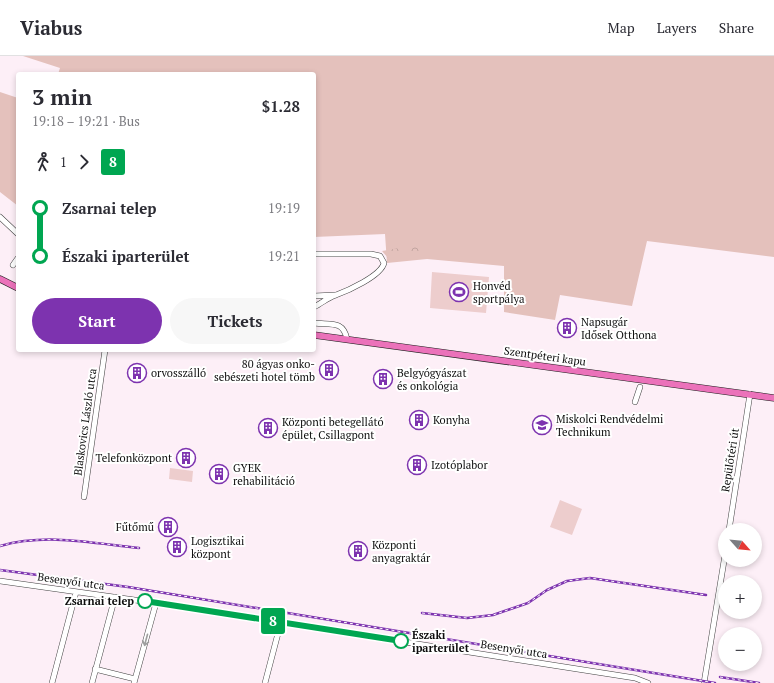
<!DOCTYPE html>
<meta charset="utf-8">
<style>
body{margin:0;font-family:"PT Serif",serif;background:#f7f7f7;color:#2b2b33;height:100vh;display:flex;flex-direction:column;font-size:15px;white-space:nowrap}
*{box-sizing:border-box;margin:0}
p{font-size:13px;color:#7c7c81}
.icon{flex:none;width:22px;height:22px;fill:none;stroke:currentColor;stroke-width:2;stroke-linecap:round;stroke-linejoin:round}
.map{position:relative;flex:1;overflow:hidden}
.side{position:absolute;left:16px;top:16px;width:300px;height:280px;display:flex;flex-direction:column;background:#fff;border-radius:4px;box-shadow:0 2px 6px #0003}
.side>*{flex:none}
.badge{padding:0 8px;border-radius:3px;font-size:14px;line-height:26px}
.needle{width:26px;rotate:117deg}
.fabs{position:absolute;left:718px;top:467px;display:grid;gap:8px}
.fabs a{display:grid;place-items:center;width:44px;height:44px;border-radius:50%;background:#fff;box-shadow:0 2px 6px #0003;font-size:20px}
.map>.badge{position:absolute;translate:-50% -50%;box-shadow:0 0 0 2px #fff}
.legs{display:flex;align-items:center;gap:6px;height:44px;padding:0 16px;font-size:13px}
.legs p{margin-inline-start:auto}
.overview{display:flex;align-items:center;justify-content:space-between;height:68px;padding:0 16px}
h1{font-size:22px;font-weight:600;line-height:30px}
.action{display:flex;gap:8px;margin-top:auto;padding:8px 16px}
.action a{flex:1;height:46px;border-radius:24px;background:#7d33af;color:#fff;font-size:16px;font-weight:600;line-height:46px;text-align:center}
.action a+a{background:#f7f7f7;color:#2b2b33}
ul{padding:0 16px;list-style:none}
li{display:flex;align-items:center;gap:14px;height:48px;font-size:15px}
li i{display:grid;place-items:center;width:6px;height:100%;margin:0 5px;background:currentColor}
li i::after{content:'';width:10px;height:10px;margin:-5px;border:3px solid;border-radius:50%;background:#fff}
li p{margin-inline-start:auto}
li:first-child i{background:linear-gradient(#0000 50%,currentColor 0)}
li:last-child i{background:linear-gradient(currentColor 50%,#0000 0)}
header{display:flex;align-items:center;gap:24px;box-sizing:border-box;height:56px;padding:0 20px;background:#fff;border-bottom:1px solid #e1e1e2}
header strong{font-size:19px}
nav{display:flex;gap:22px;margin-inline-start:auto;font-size:14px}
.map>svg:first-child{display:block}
</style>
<header>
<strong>Viabus</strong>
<nav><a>Map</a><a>Layers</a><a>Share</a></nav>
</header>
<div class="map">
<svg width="774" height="627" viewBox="0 0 774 627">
<defs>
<pattern id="park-crowns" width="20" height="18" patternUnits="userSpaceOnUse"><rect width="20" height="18" fill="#e4c1bc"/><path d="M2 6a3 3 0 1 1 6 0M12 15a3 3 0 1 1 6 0" fill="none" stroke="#c2a5a0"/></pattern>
</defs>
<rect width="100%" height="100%" fill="#fdeff7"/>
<path fill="#e4c1bc" d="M23,0H774V201L647,185L632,250L560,239L555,264L504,256V210L427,203L387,207L385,178L314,181V18H58L60,12Z
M0,36L18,42V150L0,136Z"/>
<path fill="url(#park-crowns)" d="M417,189L423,190L426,197L388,202L382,195Z"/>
<path fill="#edcdcd" d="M432,216L489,221L486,257L430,252Z
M170,412L193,415L192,426L169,423Z
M560,444L582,453L572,479L550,471Z"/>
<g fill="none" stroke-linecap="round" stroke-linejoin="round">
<defs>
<path id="minor" d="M0,161L18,178
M314,198H371L380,200L384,207C381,220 347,235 336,239C328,241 321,248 314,251
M13,209L18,202
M314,240L335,239
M314,267C331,269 343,264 347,283
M635,346L640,331
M84,441L105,294
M729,474L750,338
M0,525L156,547L635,622L648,627
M95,613L135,623
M52,627L76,536
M92,627L115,541
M134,627L156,547
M265,627L281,566
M704,627L725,499"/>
<path id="major" d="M0,223L18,232
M314,279L774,342"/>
</defs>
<use href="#minor" stroke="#404040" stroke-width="6"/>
<use href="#major" stroke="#1e1e1e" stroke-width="7"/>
<use href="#minor" stroke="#fff" stroke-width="5"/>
<use href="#major" stroke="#eb72ba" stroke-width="6"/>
<defs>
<path id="rail" d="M0,490C46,477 92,487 139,492
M0,514L128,531L715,627
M422,557L467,562L493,559L528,547L547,534L567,525L590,522L706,539
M720,621L759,627"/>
</defs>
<use href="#rail" stroke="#7d33af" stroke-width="2.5"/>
<use href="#rail" stroke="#fff" stroke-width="1" stroke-dasharray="3" stroke-linecap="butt"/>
</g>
<defs><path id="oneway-shaft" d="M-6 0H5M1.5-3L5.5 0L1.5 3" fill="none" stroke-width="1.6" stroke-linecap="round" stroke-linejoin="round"/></defs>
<use stroke="#9e9e9e" href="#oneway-shaft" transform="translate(146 584) rotate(105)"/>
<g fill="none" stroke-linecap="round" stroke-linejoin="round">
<defs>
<path id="line-1" d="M145,545L401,585"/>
</defs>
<use href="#line-1" stroke="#fff" stroke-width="9"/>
<use href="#line-1" stroke="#00a651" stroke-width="6"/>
</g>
<defs>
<symbol id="stadium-ring" viewBox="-11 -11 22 22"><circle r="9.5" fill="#fff" stroke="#7d33af" stroke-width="1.5"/><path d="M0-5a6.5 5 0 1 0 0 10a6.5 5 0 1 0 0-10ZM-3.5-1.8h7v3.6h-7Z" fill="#7d33af"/></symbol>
<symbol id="building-ring" viewBox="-11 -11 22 22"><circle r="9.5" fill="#fff" stroke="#7d33af" stroke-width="1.5"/><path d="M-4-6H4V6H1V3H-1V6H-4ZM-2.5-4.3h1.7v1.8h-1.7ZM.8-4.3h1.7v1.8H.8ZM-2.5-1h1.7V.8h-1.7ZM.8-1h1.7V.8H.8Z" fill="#7d33af"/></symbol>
<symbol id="school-ring" viewBox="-11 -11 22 22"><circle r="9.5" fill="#fff" stroke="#7d33af" stroke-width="1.5"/><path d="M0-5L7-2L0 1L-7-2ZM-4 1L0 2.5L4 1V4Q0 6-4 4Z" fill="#7d33af"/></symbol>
</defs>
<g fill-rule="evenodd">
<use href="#stadium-ring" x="448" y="225" width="22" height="22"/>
<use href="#building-ring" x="556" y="261" width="22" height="22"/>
<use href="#building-ring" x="318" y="303" width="22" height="22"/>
<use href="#building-ring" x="126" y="306" width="22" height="22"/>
<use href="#building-ring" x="372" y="312" width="22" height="22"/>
<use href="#building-ring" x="408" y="353" width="22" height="22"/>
<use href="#school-ring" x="531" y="358" width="22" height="22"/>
<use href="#building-ring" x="257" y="361" width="22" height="22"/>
<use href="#building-ring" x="175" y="391" width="22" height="22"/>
<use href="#building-ring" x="406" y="398" width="22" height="22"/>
<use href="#building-ring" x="208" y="407" width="22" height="22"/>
<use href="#building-ring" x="157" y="460" width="22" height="22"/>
<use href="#building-ring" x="166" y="480" width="22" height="22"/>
<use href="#building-ring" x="347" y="484" width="22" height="22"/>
</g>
<g fill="#fff" stroke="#00a651" stroke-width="2">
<circle cx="145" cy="545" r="7"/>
<circle cx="401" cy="585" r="7"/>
</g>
<g text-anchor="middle" stroke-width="4" stroke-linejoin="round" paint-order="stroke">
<g font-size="11" fill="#0d0d0d" stroke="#fff" text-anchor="start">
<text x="473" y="234">Honvéd<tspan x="473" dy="13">sportpálya</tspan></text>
<text x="581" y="270">Napsugár<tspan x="581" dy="13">Idősek Otthona</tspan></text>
<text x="315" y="312" text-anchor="end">80 ágyas onko-<tspan x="315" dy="13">sebészeti hotel tömb</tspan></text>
<text x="151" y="321">orvosszálló</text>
<text x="397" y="321">Belgyógyászat<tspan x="397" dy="13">és onkológia</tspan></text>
<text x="556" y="367">Miskolci Rendvédelmi<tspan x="556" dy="13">Technikum</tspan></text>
<text x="433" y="368">Konyha</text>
<text x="282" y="370">Központi betegellátó<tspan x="282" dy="13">épület, Csillagpont</tspan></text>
<text x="172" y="406" text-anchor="end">Telefonközpont</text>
<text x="431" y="413">Izotóplabor</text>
<text x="233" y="416">GYEK<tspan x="233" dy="13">rehabilitáció</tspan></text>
<text x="154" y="475" text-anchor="end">Fűtőmű</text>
<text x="191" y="489">Logisztikai<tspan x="191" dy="13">központ</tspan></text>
<text x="372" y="493">Központi<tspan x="372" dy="13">anyagraktár</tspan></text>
</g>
<g font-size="11" fill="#0d0d0d" stroke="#fff">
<text transform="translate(545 300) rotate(8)" y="4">Szentpéteri kapu</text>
<text transform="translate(85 366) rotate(-82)" y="4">Blaskovics László utca</text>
<text transform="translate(730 404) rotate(-81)" y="4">Repülőtéri út</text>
<text transform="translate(71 525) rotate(8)" y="4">Besenyői utca</text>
<text transform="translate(514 593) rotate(9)" y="4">Besenyői utca</text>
</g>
<g font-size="11" font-weight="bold" fill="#0d0d0d" stroke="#fff" text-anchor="end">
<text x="134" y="549">Zsarnai telep</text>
<text x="412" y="583" text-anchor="start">Északi<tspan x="412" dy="13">iparterület</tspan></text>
</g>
</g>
</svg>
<div class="fabs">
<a><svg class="needle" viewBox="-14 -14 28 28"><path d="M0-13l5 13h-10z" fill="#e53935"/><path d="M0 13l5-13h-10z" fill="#7c7c81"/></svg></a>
<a>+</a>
<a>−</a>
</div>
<b class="badge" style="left:273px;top:565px;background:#00a651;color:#fff">8</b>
<section class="side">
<div class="overview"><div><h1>3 min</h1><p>19:18 – 19:21 · Bus</p></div><b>$1.28</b></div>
<div class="legs"><svg class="icon" aria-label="walk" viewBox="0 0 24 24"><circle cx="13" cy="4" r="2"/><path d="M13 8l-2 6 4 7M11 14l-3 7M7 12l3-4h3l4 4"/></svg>1<svg class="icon" aria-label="forward" viewBox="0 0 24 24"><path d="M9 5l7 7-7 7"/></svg><b class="badge" style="background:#00a651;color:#fff">8</b></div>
<ul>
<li><i style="color:#00a651"></i><b>Zsarnai telep</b><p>19:19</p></li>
<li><i style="color:#00a651"></i><b>Északi iparterület</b><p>19:21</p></li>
</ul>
<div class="action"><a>Start</a><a>Tickets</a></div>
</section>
</div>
